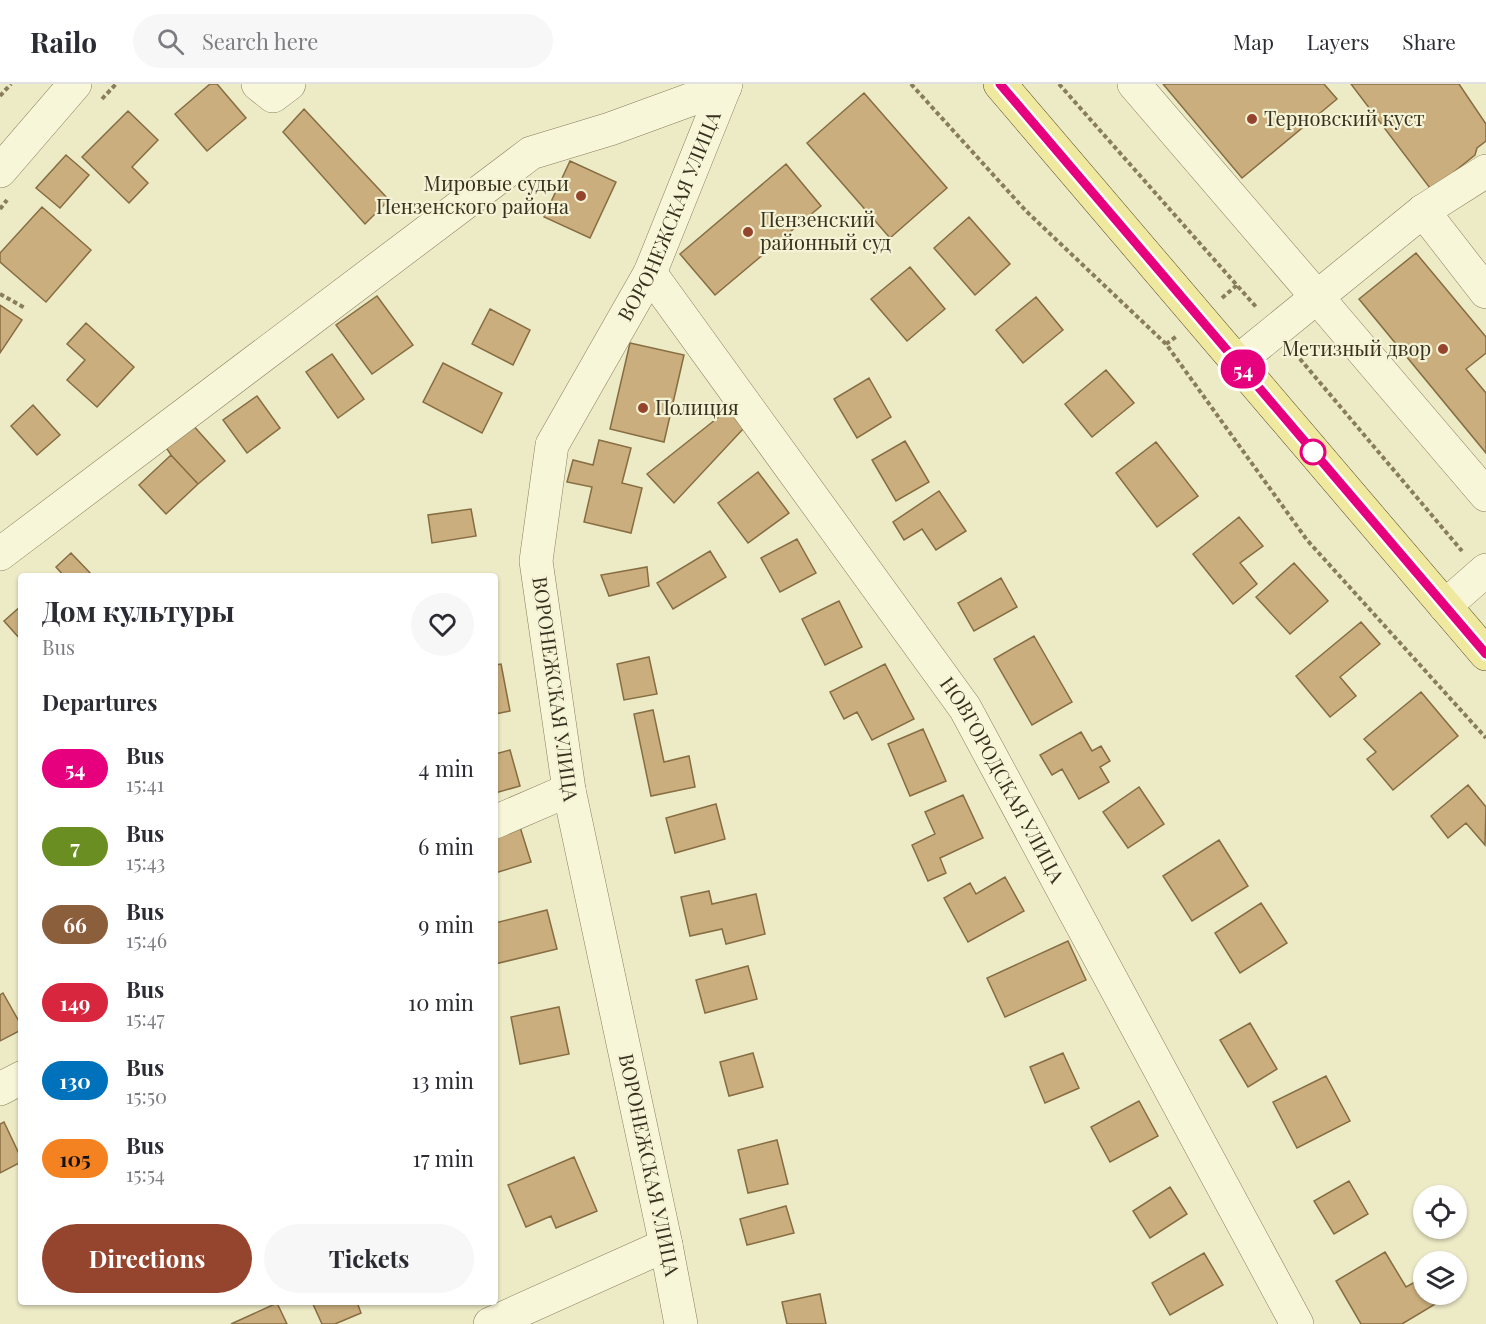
<!DOCTYPE html>
<meta charset="utf-8">
<style>
body{margin:0;font-family:"Playfair Display",serif;background:#f7f7f7;color:#2b2b33;height:100vh;display:flex;flex-direction:column;font-size:22px;white-space:nowrap}
*{box-sizing:border-box;margin:0}
p{font-size:20px;color:#7c7c81}
.icon{flex:none;width:33px;height:33px;fill:none;stroke:currentColor;stroke-width:2;stroke-linecap:round;stroke-linejoin:round}
.map{position:relative;flex:1;overflow:hidden}
.panel{position:absolute;left:18px;top:489px;width:480px;height:732px;display:flex;flex-direction:column;background:#fff;border-radius:6px;box-shadow:0 2px 4px #0004}
.panel>*{flex:none}
.badge{padding:0 12px;border-radius:20px;font-size:21px;line-height:39px}
.buttons{position:absolute;left:1413px;top:1101px;display:grid;gap:12px}
.buttons a{display:grid;place-items:center;width:54px;height:54px;border-radius:50%;background:#fff;box-shadow:0 2px 4px #0004;font-size:30px}
.map>.badge{position:absolute;translate:-50% -50%;box-shadow:0 0 0 3px #fff}
h2{padding:0 24px;font-size:22px;line-height:54px}
.round{display:grid;place-items:center;flex:none;width:63px;height:63px;border-radius:32px;background:#f7f7f7}
.overview{display:flex;align-items:center;justify-content:space-between;height:102px;padding:0 24px}
h1{font-size:28px;font-weight:700;line-height:45px}
.primary-button{display:flex;gap:12px;margin-top:auto;padding:12px 24px}
.primary-button a{flex:1;height:69px;border-radius:36px;background:#95442e;color:#fff;font-size:24px;font-weight:700;line-height:69px;text-align:center}
.primary-button a+a{background:#f7f7f7;color:#2b2b33}
ul{padding:0;list-style:none}
li{display:flex;align-items:center;gap:18px;height:78px;padding:0 24px}
li div{flex:1}
li b{display:block;font-size:22px}
li em{font-style:normal}
li .badge{min-width:66px;font-weight:700;text-align:center}
header{display:flex;align-items:center;gap:36px;box-sizing:border-box;height:84px;padding:0 30px;background:#fff;border-bottom:2px solid #e1e1e2}
header strong{font-size:28px}
nav{display:flex;gap:33px;margin-inline-start:auto;font-size:21px}
.search{width:420px;height:54px;background:#f7f7f7;display:flex;align-items:center;gap:15px;box-sizing:border-box;padding:0 21px;border-radius:33px;color:#7c7c81;font-size:22px}
.map>svg:first-child{display:block}
</style>
<header>
<strong>Railo</strong>
<div class="search"><svg class="icon" aria-label="search" viewBox="0 0 24 24"><circle cx="10" cy="10" r="6"/><path d="M15 15l6 6"/></svg>Search here</div>
<nav><a>Map</a><a>Layers</a><a>Share</a></nav>
</header>
<div class="map">
<svg width="1486" height="1240" viewBox="0 0 1486 1240">
<rect width="100%" height="100%" fill="#edeac6"/>
<path fill="#caae7d" stroke="#866d42" stroke-width="1.5" d="M210,0H217L246,34L207,67L175,30Z
M1163,0H1324L1337,15L1242,94Z
M1351,0H1459L1486,40V57L1477,64L1475,71L1454,88L1461,98L1439,116Z
M864,9L947,104L890,154L807,59Z
M304,25L389,116L365,140L283,48Z
M128,27L158,56L132,83L148,99L129,119L82,73Z
M66,71L89,91L60,124L36,104Z
M570,77L616,98L590,154L544,133Z
M786,80L821,122L715,211L680,170Z
M42,123L91,166L46,218L0,178V169Z
M969,133L1010,180L975,211L934,164Z
M1416,169L1486,253V269L1466,285L1486,309V369L1359,215Z
M910,183L945,225L907,257L871,215Z
M377,212L413,261L372,290L336,241Z
M1036,213L1063,246L1023,279L996,246Z
M0,221L22,236L0,269Z
M490,225L530,246L513,281L472,260Z
M86,239L134,283L97,323L67,296L85,276L67,260Z
M630,259L684,271L664,358L610,345Z
M332,270L364,315L338,334L306,288Z
M443,279L502,309L482,349L423,318Z
M1106,286L1134,319L1092,353L1065,320Z
M869,294L891,333L857,354L834,315Z
M257,312L280,344L247,369L223,336Z
M33,321L60,351L37,371L11,342Z
M730,324L744,344L674,419L647,390Z
M191,339L225,377L198,400L171,371L165,362Z
M599,356L631,364L622,399L642,404L631,449L584,438L592,403L567,398L573,376L593,381Z
M905,357L929,398L896,417L872,376Z
M1156,358L1198,412L1157,443L1116,389Z
M171,371L198,400L166,430L139,401Z
M758,388L789,429L748,459L718,419Z
M939,407L966,447L936,466L922,445L904,456L893,438Z
M471,425L476,452L432,459L428,431Z
M1239,433L1263,462L1240,479L1257,500L1233,520L1193,470Z
M797,455L816,489L780,508L761,474Z
M710,467L726,493L673,525L657,499Z
M71,469L93,492H64L56,483Z
M1294,479L1328,517L1290,550L1256,513Z
M647,483L649,502L609,512L601,491Z
M1001,494L1017,523L974,547L958,519Z
M839,517L862,563L825,581L802,535Z
M21,522V556L4,537Z
M1361,538L1380,560L1340,593L1356,612L1330,633L1296,592Z
M1034,552L1072,618L1032,641L994,575Z
M649,573L657,610L624,616L617,580Z
M501,580L510,627L495,630V581Z
M885,580L914,635L872,656L857,628L844,635L830,608Z
M1421,608L1458,652L1393,706L1367,675L1376,668L1364,655Z
M653,626L664,678L689,672L695,703L651,712L634,630Z
M923,645L946,697L910,712L888,660Z
M1081,648L1092,667L1101,662L1110,677L1100,683L1109,698L1079,715L1062,685L1052,691L1040,671Z
M510,666L520,702L495,709V670Z
M1468,701L1486,723L1485,761L1466,739L1448,754L1431,732Z
M1139,703L1164,740L1128,764L1103,728Z
M963,711L983,754L940,774L946,789L928,797L912,761L935,750L925,728Z
M716,720L725,755L675,769L666,734Z
M520,743L531,778L495,789V750Z
M1219,756L1248,802L1192,837L1163,792Z
M1005,793L1024,827L968,858L944,814L970,799L976,810Z
M709,807L712,820L756,810L765,850L726,860L722,845L690,852L681,813Z
M1261,819L1287,859L1240,889L1215,849Z
M547,826L557,865L495,880V839Z
M1068,857L1086,896L1005,933L987,894Z
M748,882L757,915L705,929L696,896Z
M3,909L21,941V946L0,957V911Z
M559,923L569,970L520,980L511,933Z
M1250,939L1277,985L1248,1003L1220,956Z
M753,969L763,1003L729,1012L720,978Z
M1063,969L1079,1004L1045,1019L1030,983Z
M1326,992L1350,1037L1297,1064L1273,1018Z
M1139,1017L1158,1052L1110,1078L1091,1043Z
M4,1038L21,1074V1078L0,1089V1040Z
M777,1056L788,1100L748,1109L738,1066Z
M574,1073L597,1127L556,1144L551,1132L526,1143L508,1101Z
M1349,1097L1368,1130L1334,1150L1314,1117Z
M1170,1103L1187,1130L1150,1154L1133,1127Z
M786,1122L794,1149L747,1161L740,1135Z
M1385,1168L1406,1203L1424,1193V1210H1452L1402,1240H1361L1336,1197Z
M1204,1169L1223,1201L1170,1231L1152,1199Z
M820,1210L826,1240H787L782,1218Z
M312,1218H357L361,1229L335,1240H322Z
M277,1219L287,1240H231Z"/>
<g fill="none" stroke-linecap="round" stroke-linejoin="round">
<defs>
<g id="minor">
<path d="M258,0L273,12L289,0"/>
<path d="M1134,0L1317,213L1237,278"/>
<path d="M0,87L75,0"/>
<path d="M1486,87L1423,127L1317,213L1486,411"/>
<path d="M1423,127L1486,208"/>
<path id="s1" d="M650,189L965,624L1297,1240"/>
<path d="M0,470L531,69L610,45L725,3"/>
<path d="M1445,522L1486,486"/>
<path d="M495,738L569,706"/>
<path d="M0,1005L21,994"/>
<path d="M490,1240L666,1161"/>
<path id="s2" d="M681,1240L666,1161L569,706L536,477L552,361L650,189L726,0"/>
</g>
<path id="major" d="M1000,0L1486,570"/>
</defs>
<use href="#minor" stroke="#887d5c" stroke-width="34"/>
<use href="#major" stroke="#564a30" stroke-width="34"/>
<path stroke="#887d5c" stroke-width="4" stroke-dasharray="4.5 3" stroke-linecap="butt" d="M911,0L1026,127L1166,260L1307,456L1486,654
M1059,0L1257,224
M0,12L11,0
M102,15L116,0
M0,125L7,116
M0,210L25,224
M1222,214L1237,201
M1166,260L1177,252
M1295,269L1462,467"/>
<use href="#minor" stroke="#f8f6d9" stroke-width="33"/>
<use href="#major" stroke="#efe89f" stroke-width="33"/>
</g>
<g fill="none" stroke-linecap="round" stroke-linejoin="round">
<defs>
<path id="line" d="M1000,0L1486,570"/>
</defs>
<use href="#line" stroke="#fff" stroke-width="14"/>
<use href="#line" stroke="#e6007e" stroke-width="9"/>
</g>
<g fill="#95442e" stroke="#f5f3d5" stroke-width="2">
<circle cx="1252" cy="35" r="6"/>
<circle cx="581" cy="112" r="6"/>
<circle cx="748" cy="148" r="6"/>
<circle cx="1443" cy="265" r="6"/>
<circle cx="643" cy="324" r="6"/>
</g>
<circle fill="#fff" stroke="#e6007e" stroke-width="3" cx="1313" cy="368" r="12"/>
<g text-anchor="middle" stroke-width="4.5" stroke-linejoin="round" paint-order="stroke">
<g font-size="20" fill="#39311f" stroke="#f5f3d5" text-anchor="start">
<text x="1264" y="42">Терновский куст</text>
<text x="569" y="107" text-anchor="end">Мировые судьи<tspan x="569" dy="23">Пензенского района</tspan></text>
<text x="760" y="143">Пензенский<tspan x="760" dy="23">районный суд</tspan></text>
<text x="1431" y="272" text-anchor="end">Метизный двор</text>
<text x="655" y="331">Полиция</text>
</g>
<g font-size="20" fill="#39311f" stroke="#f5f3d5">
<text dy="7" stroke="none"><textPath href="#s2" startOffset="1152">ВОРОНЕЖСКАЯ УЛИЦА</textPath></text>
<text transform="translate(555 605) rotate(82)" y="7">ВОРОНЕЖСКАЯ УЛИЦА</text>
<text dy="7" stroke="none"><textPath href="#s1" startOffset="618">НОВГОРОДСКАЯ УЛИЦА</textPath></text>
<text transform="translate(649 1081) rotate(78)" y="7">ВОРОНЕЖСКАЯ УЛИЦА</text>
</g>
</g>
</svg>
<div class="buttons">
<a><svg class="icon" aria-label="locate" viewBox="0 0 24 24"><circle cx="12" cy="12" r="6"/><path d="M12 2v4M12 18v4M2 12h4M18 12h4"/></svg></a>
<a><svg class="icon" aria-label="layers" viewBox="0 0 24 24"><path d="M12 4l9 5-9 5-9-5zM3 14l9 5 9-5"/></svg></a>
</div>
<b class="badge" style="left:1243px;top:285px;background:#e6007e;color:#fff">54</b>
<section class="panel">
<div class="overview"><div><h1>Дом культуры</h1><p>Bus</p></div><a class="round"><svg class="icon" aria-label="heart" viewBox="0 0 24 24"><path d="M12 20l-8-8c-3-5 5-10 8-4 3-6 11-1 8 4z"/></svg></a></div>
<h2>Departures</h2>
<ul>
<li><span class="badge" style="background:#e6007e;color:#fff">54</span><div><b>Bus</b><p>15:41</p></div><em>4 min</em></li>
<li><span class="badge" style="background:#6b8e23;color:#fff">7</span><div><b>Bus</b><p>15:43</p></div><em>6 min</em></li>
<li><span class="badge" style="background:#8b5e3c;color:#fff">66</span><div><b>Bus</b><p>15:46</p></div><em>9 min</em></li>
<li><span class="badge" style="background:#d7263d;color:#fff">149</span><div><b>Bus</b><p>15:47</p></div><em>10 min</em></li>
<li><span class="badge" style="background:#0072bc;color:#fff">130</span><div><b>Bus</b><p>15:50</p></div><em>13 min</em></li>
<li><span class="badge" style="background:#f58220;color:#111">105</span><div><b>Bus</b><p>15:54</p></div><em>17 min</em></li>
</ul>
<div class="primary-button"><a>Directions</a><a>Tickets</a></div>
</section>
</div>
